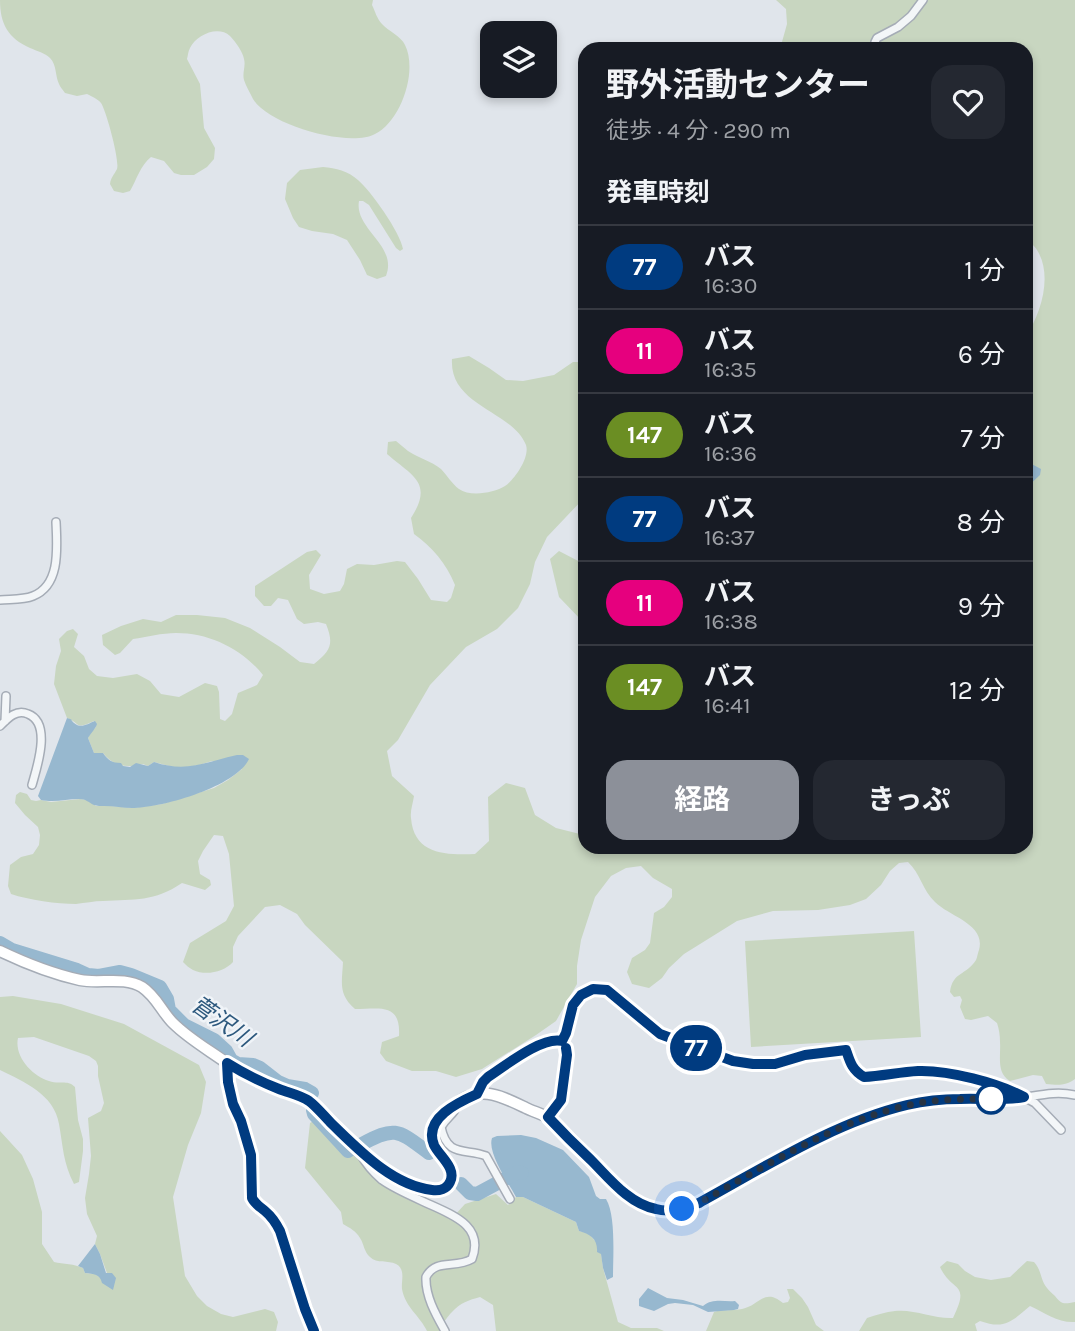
<!DOCTYPE html>
<html lang="ja">
<meta charset="utf-8">
<style>
body{margin:0;font-family:Karla,"Noto Sans JP",sans-serif;background:#242831;color:#f1f3f6;height:100vh;display:flex;flex-direction:column;font-size:26px;white-space:nowrap}
*{box-sizing:border-box;margin:0}
p{font-size:23px;color:#9ea1a6}
.icon{flex:none;width:38px;height:38px;fill:none;stroke:currentColor;stroke-width:2;stroke-linecap:round;stroke-linejoin:round}
.map{position:relative;flex:1;overflow:hidden}
.side{position:absolute;left:578px;top:42px;width:455px;height:812px;display:flex;flex-direction:column;background:#171b24;border-radius:21px;box-shadow:0 4px 10px #0003}
.side>*{flex:none}
.badge{padding:0 14px;border-radius:23px;font-size:24px;line-height:46px}
.controls{position:absolute;left:480px;top:21px;display:grid;gap:14px}
.controls a{display:grid;place-items:center;width:77px;height:77px;border-radius:14px;background:#171b24;box-shadow:0 4px 10px #0003;font-size:35px}
.you{position:absolute;width:35px;height:35px;margin:-18px;border:5px solid #fff;border-radius:50%;background:#1a73e8;box-shadow:0 0 0 10px #1a73e833}
.map>.badge{position:absolute;translate:-50% -50%;box-shadow:0 0 0 4px #fff}
h2{padding:0 28px;font-size:26px;line-height:63px}
.round{display:grid;place-items:center;flex:none;width:74px;height:74px;border-radius:21px;background:#242831}
.headline{display:flex;align-items:center;justify-content:space-between;height:119px;padding:0 28px}
h1{font-size:33px;font-weight:700;line-height:52px}
.action{display:flex;gap:14px;margin-top:auto;padding:14px 28px}
.action a{flex:1;height:80px;border-radius:21px;background:#8c9099;color:#fff;font-size:28px;font-weight:700;line-height:80px;text-align:center}
.action a+a{background:#242831;color:#f1f3f6}
ul{padding:0;list-style:none}
li{display:flex;align-items:center;gap:21px;height:84px;padding:0 28px;border-top:2px solid #363941}
li div{flex:1}
li b{display:block;font-size:26px}
li em{font-style:normal}
li .badge{min-width:77px;font-weight:700;text-align:center}
.map>svg:first-child{display:block}
</style>
<div class="map">
<svg width="1075" height="1331" viewBox="0 0 1075 1331">
<rect width="100%" height="100%" fill="#e0e5eb"/>
<path fill="#c8d6c0" d="M0,0H373L372,5C375,11 377,19 382,24C388,31 401,36 405,45C418,71 401,121 375,134C349,148 268,125 253,99C250,93 246,86 244,80C242,73 246,66 244,59C243,52 235,41 230,36C218,25 196,35 190,48C188,52 188,55 187,59L200,84L204,128L215,148L214,159L207,167L194,175H181L174,173L164,161L151,157C140,166 137,179 130,191L123,193L114,191L110,184C111,177 114,175 117,169C120,161 106,110 101,103C98,99 91,96 87,94L77,96L65,93C63,90 60,87 59,84C55,76 57,65 50,58C45,53 37,51 30,48C8,38 0,24 0,0Z
M776,0H1075V1079C1066,1086 1058,1085 1046,1084L1042,1076L1033,1075L1010,1081C996,1073 1001,1056 1000,1042C1000,1035 999,1029 997,1023L988,1016L971,1020L965,1019L960,1007L962,1000L960,996L954,997L950,992C953,971 966,976 976,960C977,958 978,952 979,950C986,924 950,917 935,902C923,891 920,873 908,862L899,863L890,871L881,885L866,899L850,905L818,910L773,911L737,921L684,954L669,968L662,978L649,988L632,984L627,972L632,958L645,950L650,943L654,913L664,907L672,897V889L653,878L641,866L626,868L611,876L595,897L581,940L577,966V984L556,1021L536,1035L482,1069L456,1077L436,1071H412L386,1061L380,1053L382,1042L399,1036C401,1002 379,1009 355,1009C338,994 342,983 343,962L305,925L297,914L280,905L265,907L238,936L233,947V962C224,972 206,976 193,970C189,968 186,965 183,962L190,943L226,921L234,906L229,854L223,836L214,835L203,851L198,861L200,874L210,880L211,885L205,890L182,883C154,902 135,899 103,901C94,901 85,903 76,904C57,904 29,900 11,894L8,886L10,865L21,857L33,854L39,845L40,835L38,827L25,815L15,803L16,795L20,792L27,794L31,800L36,801L41,800L51,802L80,799L88,800L96,806H111L132,808L162,804L214,788L228,780L242,769L212,761L199,765L184,768L173,767L154,762L148,766L143,764C127,768 114,767 103,753H94L88,738L91,731L96,727L94,721C74,730 82,724 67,718L54,684L56,666L61,651L59,639L67,631L73,629L78,634L74,647L84,656L89,669L97,676L113,678L137,674L150,681L161,694L179,697L205,683L217,686L219,692L220,719L225,721L232,714L238,693L257,685L263,675C242,649 210,633 176,633C162,633 147,637 133,639L120,653L115,655L103,645L102,635L121,626L143,619L161,622L176,615H197L225,618L250,628L280,647L300,662L314,664C331,650 334,644 326,624L318,622L304,624L297,619L288,600L278,598L271,606H264L255,596V586L307,552L316,550L321,555L309,575L310,589L324,594L340,591L344,584L347,569L357,564L374,565L397,561L405,562L418,579L431,600L447,602L451,598L455,585C446,563 433,548 414,534L411,518C434,482 412,476 387,454L388,442L396,441C400,444 404,448 408,451C419,458 431,461 441,469C447,475 452,484 459,489C470,497 494,493 505,486C515,479 530,457 526,445C513,411 449,406 452,359L469,356L489,368L506,380L523,381L554,375L573,362H584V498L547,537L535,562L530,584L518,608L497,629L466,647L430,685L398,740L387,751L392,776L414,796C413,803 410,811 411,818C414,855 446,855 475,854L489,841L488,797L506,783L525,788L535,815L556,828L584,835V847H1026V336C1041,314 1053,275 1037,250C1035,246 1029,242 1026,238V49H780L787,24L786,9Z
M323,167C336,168 348,171 358,180C371,191 400,232 403,249L400,251L396,248L369,205L363,201H359C354,229 398,245 386,276L377,279L367,275L360,260L347,240L333,234L312,231L299,227L293,218L285,199L287,183L300,170Z
M559,551L584,564V623L559,597L550,559Z
M914,931L921,1037L751,1047L745,941Z
M13,996L61,1004L124,1024L199,1065L206,1082L201,1113L188,1145L173,1197L185,1276L197,1296L207,1306L221,1314L233,1317L265,1309L274,1312L278,1322L276,1331H0V1131L22,1155L33,1179L42,1212V1244L54,1262C63,1264 75,1264 83,1268L85,1273L95,1274L101,1278L107,1273L100,1254L95,1244L97,1236L87,1214L85,1198L89,1174L91,1156L88,1118L101,1111L104,1103L98,1076V1066L96,1061L89,1056L34,1037L18,1038C14,1056 32,1076 49,1081C59,1085 67,1079 75,1087L78,1120L83,1139V1151L79,1182L74,1184C63,1163 63,1146 59,1124C54,1094 24,1082 0,1070V997Z
M315,1120L453,1217L465,1204L496,1194L508,1205L516,1197H523L576,1222L579,1231L588,1233L596,1242L601,1253L603,1268L618,1322L631,1328H657L664,1331H496L493,1305L480,1297C469,1300 460,1303 452,1312C447,1317 445,1322 439,1326L441,1331H427C420,1316 405,1307 402,1289C401,1281 406,1269 396,1264C388,1260 377,1264 370,1257C364,1252 364,1244 360,1238C356,1231 350,1228 343,1224L341,1212L305,1168L310,1123Z
M947,1261L958,1264L965,1271L975,1277L991,1280L1010,1277L1027,1261L1034,1262C1042,1271 1040,1279 1047,1288C1049,1291 1052,1293 1055,1296C1062,1305 1064,1304 1075,1302V1322C1058,1323 1045,1313 1030,1306C1012,1321 1005,1330 980,1321L975,1324L977,1331H859L867,1318C876,1315 886,1312 895,1311C915,1309 934,1319 953,1318C971,1281 952,1293 940,1267Z
M787,1289H793L802,1298L808,1307L816,1325L824,1331H706L714,1312C723,1309 733,1311 742,1309C759,1306 764,1287 783,1303L788,1302L790,1298Z"/>
<path fill="#97b8cf" d="M1026,461L1041,469L1040,475L1026,488Z
M67,718C75,721 68,717 74,723C81,729 87,724 95,721L97,724C96,728 91,733 88,738L94,753H103C108,760 112,763 121,763L123,766L130,767L136,763L148,766L154,762C187,773 205,762 237,755H243L249,759C236,787 161,808 132,808C123,808 114,806 104,806C101,806 97,806 94,805C88,802 86,799 79,799C66,799 55,803 41,800L38,796Z
M521,1135L536,1138L563,1150L589,1177L596,1196L600,1199H606C616,1215 613,1257 613,1277L607,1280L603,1268L601,1254L597,1252C598,1239 590,1234 579,1231L576,1222L523,1197H516C508,1182 487,1153 492,1138L497,1136Z
M95,1244L100,1254L106,1273H112L116,1278L113,1290L102,1283C100,1274 94,1274 85,1273L83,1268L78,1266Z
M648,1288L667,1298L683,1300L703,1306C713,1298 723,1302 735,1301L739,1305L738,1309L734,1310L708,1312L693,1305L675,1303L668,1304L654,1311L639,1306V1299Z"/>
<g fill="none" stroke-linecap="round" stroke-linejoin="round">
<path stroke="#97b8cf" stroke-width="14" d="M0,943L12,950L77,970L88,975L99,976L120,972L131,975L160,987L167,999L169,1010L184,1025L214,1040L226,1051L231,1060L238,1064L253,1065L260,1068L278,1082L287,1086L305,1089L312,1093
M313,1110L314,1114L348,1151L351,1149
M362,1144C396,1125 399,1131 429,1153
M461,1184L470,1193L477,1194L518,1172L522,1173"/>
<defs>
<path id="street" d="M875,49V42L877,38L898,27L911,16L923,0
M0,600C11,599 23,600 33,596C61,585 57,547 56,522
M5,721L6,696
M0,726C8,718 16,709 28,714C52,723 37,767 32,785
M227,1063L228,1082L233,1104L241,1121L251,1155L252,1198C255,1205 259,1206 265,1211C271,1216 276,1224 280,1231L305,1309L314,1331
M477,1093L483,1082L488,1078C505,1066 542,1037 562,1041
M458,1102C455,1115 447,1116 441,1127C447,1158 466,1148 486,1156L510,1199
M548,1117L561,1100L567,1055L562,1041L566,1033L573,1005L581,995L593,989L607,990L660,1034L733,1061L753,1064H775L805,1055L846,1050C850,1062 852,1070 864,1077L921,1071L977,1080L1009,1089L1035,1103L1061,1130
M361,1155C366,1164 374,1173 382,1180C396,1190 416,1198 431,1205C455,1216 484,1227 472,1259C455,1269 436,1258 426,1277C425,1296 436,1315 445,1331
M621,1190C651,1212 664,1215 699,1203C767,1166 844,1116 921,1102C952,1097 982,1101 1012,1099C1034,1097 1053,1090 1075,1095"/>
<path id="secondary" d="M0,951C25,963 53,974 80,980C100,984 124,976 142,987C156,996 162,1012 173,1023C188,1038 207,1049 224,1061C241,1073 262,1082 281,1089C290,1093 302,1095 310,1102C328,1115 341,1136 358,1151C374,1165 397,1179 417,1187C427,1190 445,1195 450,1183C459,1162 423,1147 434,1125C438,1117 446,1112 453,1106C479,1084 499,1095 526,1108C534,1112 543,1114 550,1119C575,1141 598,1167 621,1190"/>
</defs>
<use href="#street" stroke="#a5acb6" stroke-width="10"/>
<use href="#secondary" stroke="#a5acb6" stroke-width="13"/>
<use href="#street" stroke="#f3f6f8" stroke-width="7"/>
<use href="#secondary" stroke="#fff" stroke-width="10"/>
</g>
<g fill="none" stroke-linecap="round" stroke-linejoin="round">
<defs>
<path id="line" d="M314,1331L305,1309L280,1231C276,1223 271,1216 265,1211C259,1206 255,1204 252,1198L251,1155L241,1121L233,1104L228,1082L227,1063C243,1073 261,1082 279,1089C289,1093 300,1095 309,1101C317,1107 324,1116 332,1124C359,1150 392,1185 432,1190C439,1191 447,1189 450,1182C457,1168 439,1156 434,1145C423,1118 459,1102 477,1094L483,1082L488,1077C505,1066 542,1036 562,1041L566,1033L573,1005L581,995L593,989L607,990L660,1034L733,1061L753,1064H775L805,1055L846,1050C850,1062 852,1070 864,1077C882,1076 900,1072 918,1071C949,1070 998,1083 1024,1097C1003,1101 981,1098 960,1099C943,1099 924,1101 907,1105C835,1122 763,1168 699,1203C685,1208 671,1213 656,1209C629,1204 609,1178 591,1160C576,1146 562,1132 548,1117L561,1100L567,1055L566,1048"/>
</defs>
<use href="#line" stroke="#fff" stroke-width="16"/>
<use href="#line" stroke="#003b80" stroke-width="10"/>
<path stroke="#273444" stroke-width="7" stroke-dasharray="0 12.6" d="M682,1209L699,1203C762,1168 838,1120 909,1105C939,1098 970,1099 1000,1099H991"/>
</g>
<circle fill="#fff" stroke="#003b80" stroke-width="3.5" cx="991" cy="1099" r="14"/>
<g text-anchor="middle" stroke-width="5" stroke-linejoin="round" paint-order="stroke">
<g font-size="23" font-style="italic" fill="#2c587d" stroke="#f0f4f8">
<text transform="translate(222 1021) rotate(35)" y="8">菅沢川</text>
</g>
</g>
</svg>
<div class="controls">
<a><svg class="icon" aria-label="layers" viewBox="0 0 24 24"><path d="M12 4l9 5-9 5-9-5zM3 14l9 5 9-5"/></svg></a>
</div>
<div class="you" style="left:682px;top:1209px"></div>
<b class="badge" style="left:696px;top:1048px;background:#003b80;color:#fff">77</b>
<section class="side">
<div class="headline"><div><h1>野外活動センター</h1><p>徒歩 · 4 分 · 290 m</p></div><a class="round"><svg class="icon" aria-label="heart" viewBox="0 0 24 24"><path d="M12 20l-8-8c-3-5 5-10 8-4 3-6 11-1 8 4z"/></svg></a></div>
<h2>発車時刻</h2>
<ul>
<li><span class="badge" style="background:#003b80;color:#fff">77</span><div><b>バス</b><p>16:30</p></div><em>1 分</em></li>
<li><span class="badge" style="background:#e6007e;color:#fff">11</span><div><b>バス</b><p>16:35</p></div><em>6 分</em></li>
<li><span class="badge" style="background:#6b8e23;color:#fff">147</span><div><b>バス</b><p>16:36</p></div><em>7 分</em></li>
<li><span class="badge" style="background:#003b80;color:#fff">77</span><div><b>バス</b><p>16:37</p></div><em>8 分</em></li>
<li><span class="badge" style="background:#e6007e;color:#fff">11</span><div><b>バス</b><p>16:38</p></div><em>9 分</em></li>
<li><span class="badge" style="background:#6b8e23;color:#fff">147</span><div><b>バス</b><p>16:41</p></div><em>12 分</em></li>
</ul>
<div class="action"><a>経路</a><a>きっぷ</a></div>
</section>
</div>
